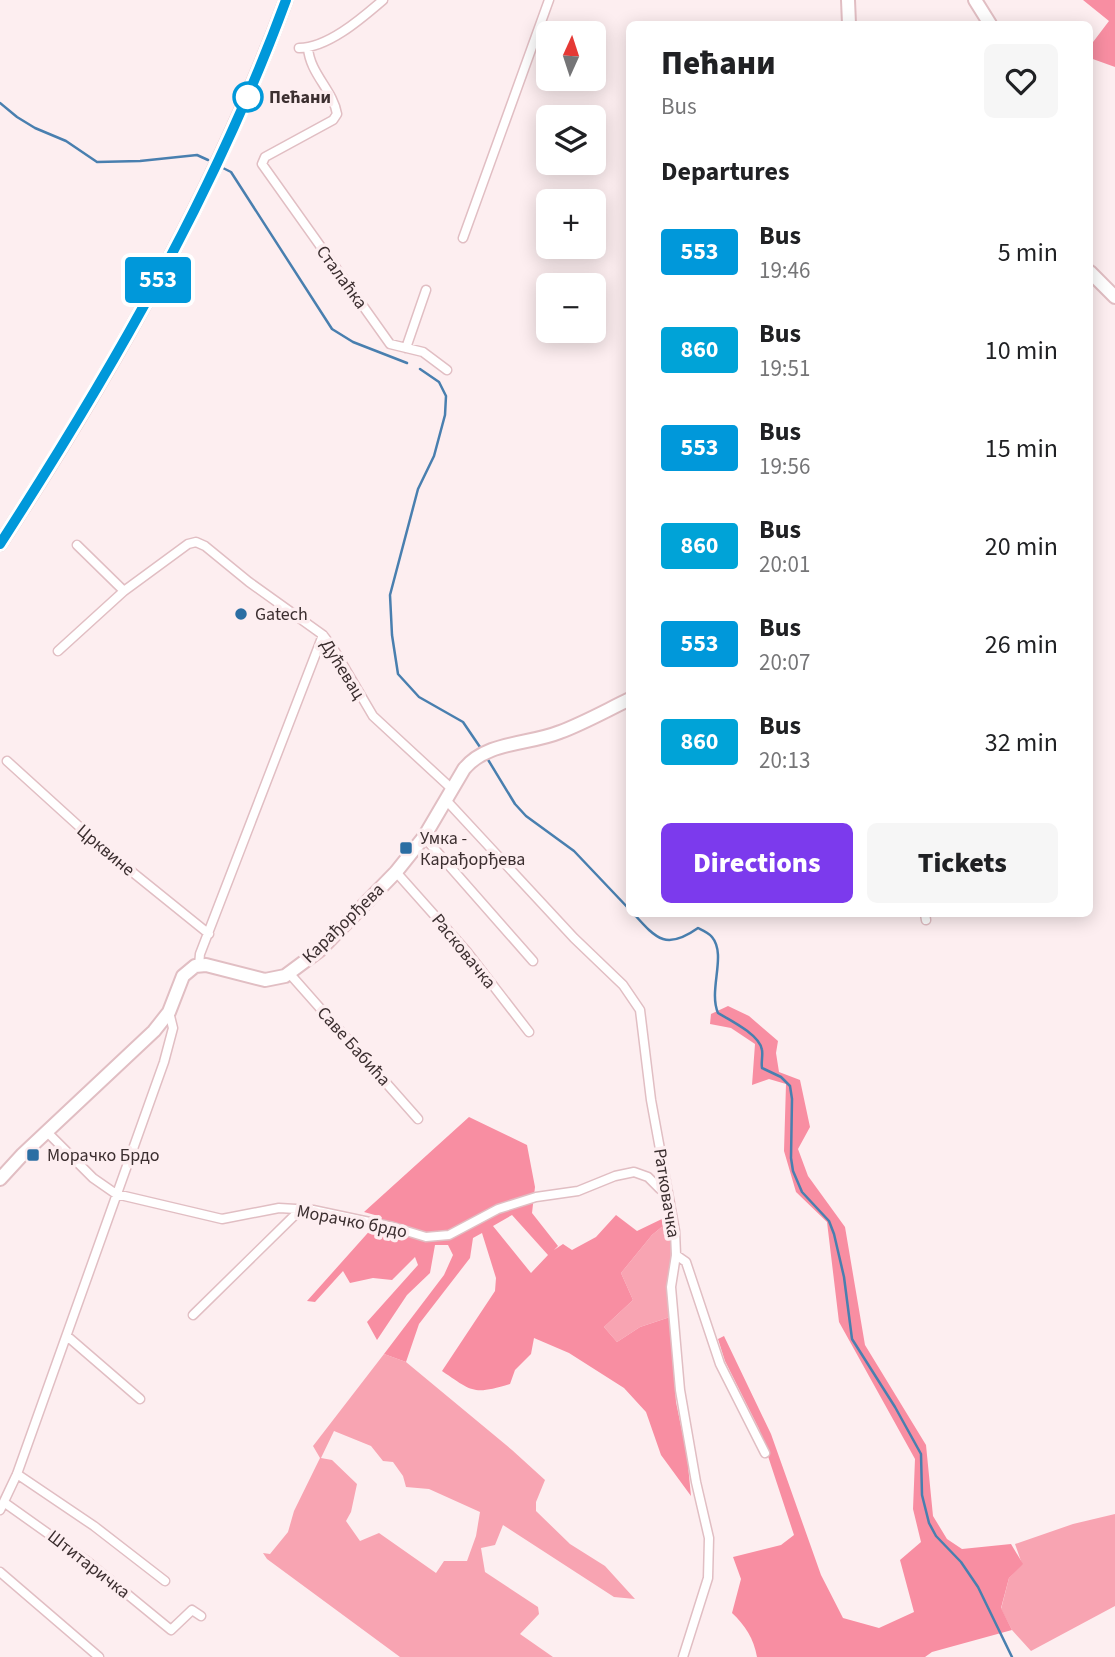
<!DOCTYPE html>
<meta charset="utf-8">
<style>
body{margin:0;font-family:"Source Sans 3",sans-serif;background:#f6f6f6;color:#202124;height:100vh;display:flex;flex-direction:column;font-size:26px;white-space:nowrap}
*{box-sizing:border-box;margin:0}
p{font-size:23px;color:#757577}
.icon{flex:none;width:38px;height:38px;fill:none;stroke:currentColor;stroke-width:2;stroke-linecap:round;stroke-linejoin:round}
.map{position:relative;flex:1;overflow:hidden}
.drawer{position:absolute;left:626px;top:21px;width:467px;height:896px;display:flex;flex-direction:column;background:#fff;border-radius:10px;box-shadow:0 4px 18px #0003}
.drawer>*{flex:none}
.badge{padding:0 14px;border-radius:5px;font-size:24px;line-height:46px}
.needle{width:46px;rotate:3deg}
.fabs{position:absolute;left:536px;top:21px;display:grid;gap:14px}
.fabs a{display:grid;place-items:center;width:70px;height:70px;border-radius:10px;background:#fff;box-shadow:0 4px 18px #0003;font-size:35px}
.map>.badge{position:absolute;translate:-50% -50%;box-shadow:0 0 0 4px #fff}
h2{padding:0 35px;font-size:26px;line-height:63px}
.round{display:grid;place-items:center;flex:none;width:74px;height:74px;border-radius:10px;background:#f6f6f6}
.headline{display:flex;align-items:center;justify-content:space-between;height:119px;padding:0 35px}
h1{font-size:33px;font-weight:800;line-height:52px}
.button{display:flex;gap:14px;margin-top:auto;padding:14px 35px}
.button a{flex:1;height:80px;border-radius:10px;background:#7c3aed;color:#fff;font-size:28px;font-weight:800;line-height:80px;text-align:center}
.button a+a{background:#f6f6f6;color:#202124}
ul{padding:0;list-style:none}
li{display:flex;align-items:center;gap:21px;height:98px;padding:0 35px}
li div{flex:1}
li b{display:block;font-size:26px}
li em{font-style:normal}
li .badge{min-width:77px;font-weight:700;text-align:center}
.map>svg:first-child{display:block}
</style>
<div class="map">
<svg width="1115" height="1657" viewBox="0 0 1115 1657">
<rect width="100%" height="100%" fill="#fdeef0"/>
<path fill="#f8a4b2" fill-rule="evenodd" d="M669,1221L671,1240L670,1317L640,1327L617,1342L604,1327L633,1300L621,1273L652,1235Z
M384,1354L406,1362L512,1450L545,1480L536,1502V1511L570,1544L605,1566L635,1599L614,1597L503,1525L495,1545L481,1548L485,1572L538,1607L539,1614L520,1634L553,1657H400L267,1559L263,1553L270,1554L288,1532L294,1511L320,1458L313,1446ZM334,1431L371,1446L383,1461L393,1462L403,1476L406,1487L429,1489L480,1512L476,1536L467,1561H444L436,1573L379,1533L360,1541L346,1521L351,1512L357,1484L332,1460L321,1458Z
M1115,1514V1606L1031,1651L1012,1630L1001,1609L1009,1578L1022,1564L1015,1544L1073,1524Z"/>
<path fill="#f88ea2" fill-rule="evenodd" d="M1083,0H1115V67L1090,58V46L1109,21Z
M728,1006L749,1016L778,1041L776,1053L779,1072L800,1080L810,1127L798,1149L808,1176L845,1227L865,1345L926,1445L933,1516L947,1539L962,1549L1011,1544L1023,1564L1009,1578L1001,1608L1012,1630L932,1652L925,1657H757C754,1639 745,1625 732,1613L741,1579L733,1557L781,1545L794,1535L759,1429L725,1361L718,1339L724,1336L771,1434L821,1575L843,1618L879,1628L914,1612L900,1560L921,1542L913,1509L915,1459L839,1322L827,1222L796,1192L784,1151L786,1084L769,1079L752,1085L755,1044L731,1028L710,1024L711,1014Z
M469,1117L527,1145L535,1187L532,1213L558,1246L554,1250L563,1244L572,1250L596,1237L616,1215L637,1231L666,1217L669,1221L652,1235L621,1273L633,1300L604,1327L617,1342L640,1327L670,1317L676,1402L687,1455L691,1496L661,1455L646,1412L624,1388L569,1353L534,1338L531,1354L515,1370L510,1384C473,1395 473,1392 442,1371L495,1291L496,1278L482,1233L473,1238L470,1258L419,1324L406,1362L384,1354L444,1275L453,1255L448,1245H435L430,1273L407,1295L377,1340L367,1322L418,1265L415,1257L392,1280L373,1278L350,1283L343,1271L315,1302L307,1301L382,1217L364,1212ZM512,1215L548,1255L531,1273L493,1226Z"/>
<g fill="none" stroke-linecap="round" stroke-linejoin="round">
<path stroke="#497faf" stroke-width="2.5" d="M0,103L17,117L35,128L66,141L97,162L140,161L197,155L208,160
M221,167L231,172L332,329L353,342L407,363
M420,369L439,382L446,396L445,415L434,456L418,489L390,595L392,635L398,674L419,697L463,722L482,750
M487,758L515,804L526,816L574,851L630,910
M634,914C657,940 667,950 698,928C702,930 709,933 712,937C727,955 708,990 718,1013C730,1020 760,1035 762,1050C763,1056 761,1062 762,1068L781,1077L790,1086L792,1099L791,1158L793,1171L802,1192L829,1221L834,1234L844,1277L852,1339L895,1407L921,1454L922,1495L929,1523L936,1536L961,1562L978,1587L1012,1657"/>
<defs>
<path id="street" d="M299,48C328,48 362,18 383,0
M308,48C310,74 333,90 337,114L333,120L265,157L262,164L390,344L423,352L447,370
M463,238L549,0
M406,348L426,290
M77,545L124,591
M58,651L124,591L188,544L196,542L205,546L249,582L323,635L333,648L373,716L452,789
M7,761L105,850L209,934
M446,800L574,938L623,985L640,1010L651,1100L675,1231L676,1255L671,1287L680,1390L696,1482L709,1538L708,1578L683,1657
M424,837L533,961
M396,872L468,953L529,1032
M925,914L926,920
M199,965L200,954L323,635
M289,973L418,1119
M47,1132L93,1178L116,1194L222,1219L279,1208L313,1210L393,1227L426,1237L449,1235L498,1209L536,1197L578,1191L615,1176L634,1172L648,1177L660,1189H667
M676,1255L686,1262L720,1364L765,1453
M193,1315L300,1210
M67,1336L140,1399
M17,1474L94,1526L165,1581
M5,1503L88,1562L171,1630L192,1610L201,1616
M0,1510L17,1474L164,1062L173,1028L169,1012
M0,1572L99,1657"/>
<path id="secondary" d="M848,0L849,24
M975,0L990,24
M1090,272L1115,297
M0,1179L23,1154L154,1031L169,1012L183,976L195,966L206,965L265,980L285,976L320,950L396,872L424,837L464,769C487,741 528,745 560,732C584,723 607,710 630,699"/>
<path id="primary" d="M0,544C112,372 214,193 286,0"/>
</defs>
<use href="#street" stroke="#e1bec3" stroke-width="11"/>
<use href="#secondary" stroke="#e1bec3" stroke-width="16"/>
<use href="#primary" stroke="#e1bec3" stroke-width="16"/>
<use href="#street" stroke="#fff" stroke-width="8"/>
<use href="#secondary" stroke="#fff" stroke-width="12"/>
<use href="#primary" stroke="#fff" stroke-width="12"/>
</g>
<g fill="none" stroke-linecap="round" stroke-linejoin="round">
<defs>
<path id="line" d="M0,544C111,372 215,193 286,0"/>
</defs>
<use href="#line" stroke="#fff" stroke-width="16"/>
<use href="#line" stroke="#0098da" stroke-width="10"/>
</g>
<circle fill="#fff" stroke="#0098da" stroke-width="3.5" cx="248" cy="97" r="14"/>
<g fill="#2b6ea3" stroke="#fdeef0" stroke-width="2.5">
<circle cx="241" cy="614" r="7"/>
<rect x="399" y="841" width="14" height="14" rx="3.5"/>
<rect x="26" y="1148" width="14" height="14" rx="3.5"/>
</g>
<g text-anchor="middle" stroke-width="7" stroke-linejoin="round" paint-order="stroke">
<g font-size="18" font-weight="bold" fill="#3c2f30" stroke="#fdeef0" text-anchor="start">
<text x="269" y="103">Пећани</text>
</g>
<g font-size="18" fill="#3c2f30" stroke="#fdeef0">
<text transform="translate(342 277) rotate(54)" y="6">Сталаћка</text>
<text transform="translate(343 669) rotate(58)" y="6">Дућевац</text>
<text transform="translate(106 850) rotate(40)" y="6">Црквине</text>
<text transform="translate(343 923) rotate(-44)" y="6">Карађорђева</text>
<text transform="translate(464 951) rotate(51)" y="6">Расковачка</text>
<text transform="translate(354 1046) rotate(48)" y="6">Саве Бабића</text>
<text transform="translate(667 1193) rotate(81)" y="6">Ратковачка</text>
<text transform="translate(352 1221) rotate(11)" y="6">Морачко брдо</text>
<text transform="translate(89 1564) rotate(38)" y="6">Штитаричка</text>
</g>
<g font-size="18" fill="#3c2f30" stroke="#fdeef0" text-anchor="start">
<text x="255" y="620">Gatech</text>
<text x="420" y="844">Умка -<tspan x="420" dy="21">Карађорђева</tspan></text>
<text x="47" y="1161">Морачко Брдо</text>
</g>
</g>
</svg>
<div class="fabs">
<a><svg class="needle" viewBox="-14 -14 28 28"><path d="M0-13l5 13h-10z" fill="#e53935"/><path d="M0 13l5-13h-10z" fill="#757577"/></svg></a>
<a><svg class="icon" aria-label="layers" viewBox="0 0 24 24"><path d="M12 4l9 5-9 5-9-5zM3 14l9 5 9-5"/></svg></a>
<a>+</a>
<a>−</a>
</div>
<b class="badge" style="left:158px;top:280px;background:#0098da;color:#fff">553</b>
<section class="drawer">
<div class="headline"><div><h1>Пећани</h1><p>Bus</p></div><a class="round"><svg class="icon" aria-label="heart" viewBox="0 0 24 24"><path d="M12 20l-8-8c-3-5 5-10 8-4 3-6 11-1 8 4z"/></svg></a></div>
<h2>Departures</h2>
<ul>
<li><span class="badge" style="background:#0098da;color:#fff">553</span><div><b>Bus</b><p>19:46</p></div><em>5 min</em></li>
<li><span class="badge" style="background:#00a3d7;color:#fff">860</span><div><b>Bus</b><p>19:51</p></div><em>10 min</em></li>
<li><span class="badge" style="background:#0098da;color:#fff">553</span><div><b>Bus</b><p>19:56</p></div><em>15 min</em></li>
<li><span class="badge" style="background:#00a3d7;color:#fff">860</span><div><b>Bus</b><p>20:01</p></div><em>20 min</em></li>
<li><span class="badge" style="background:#0098da;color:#fff">553</span><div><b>Bus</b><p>20:07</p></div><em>26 min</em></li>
<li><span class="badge" style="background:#00a3d7;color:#fff">860</span><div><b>Bus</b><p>20:13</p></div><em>32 min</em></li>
</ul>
<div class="button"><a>Directions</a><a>Tickets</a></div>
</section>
</div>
